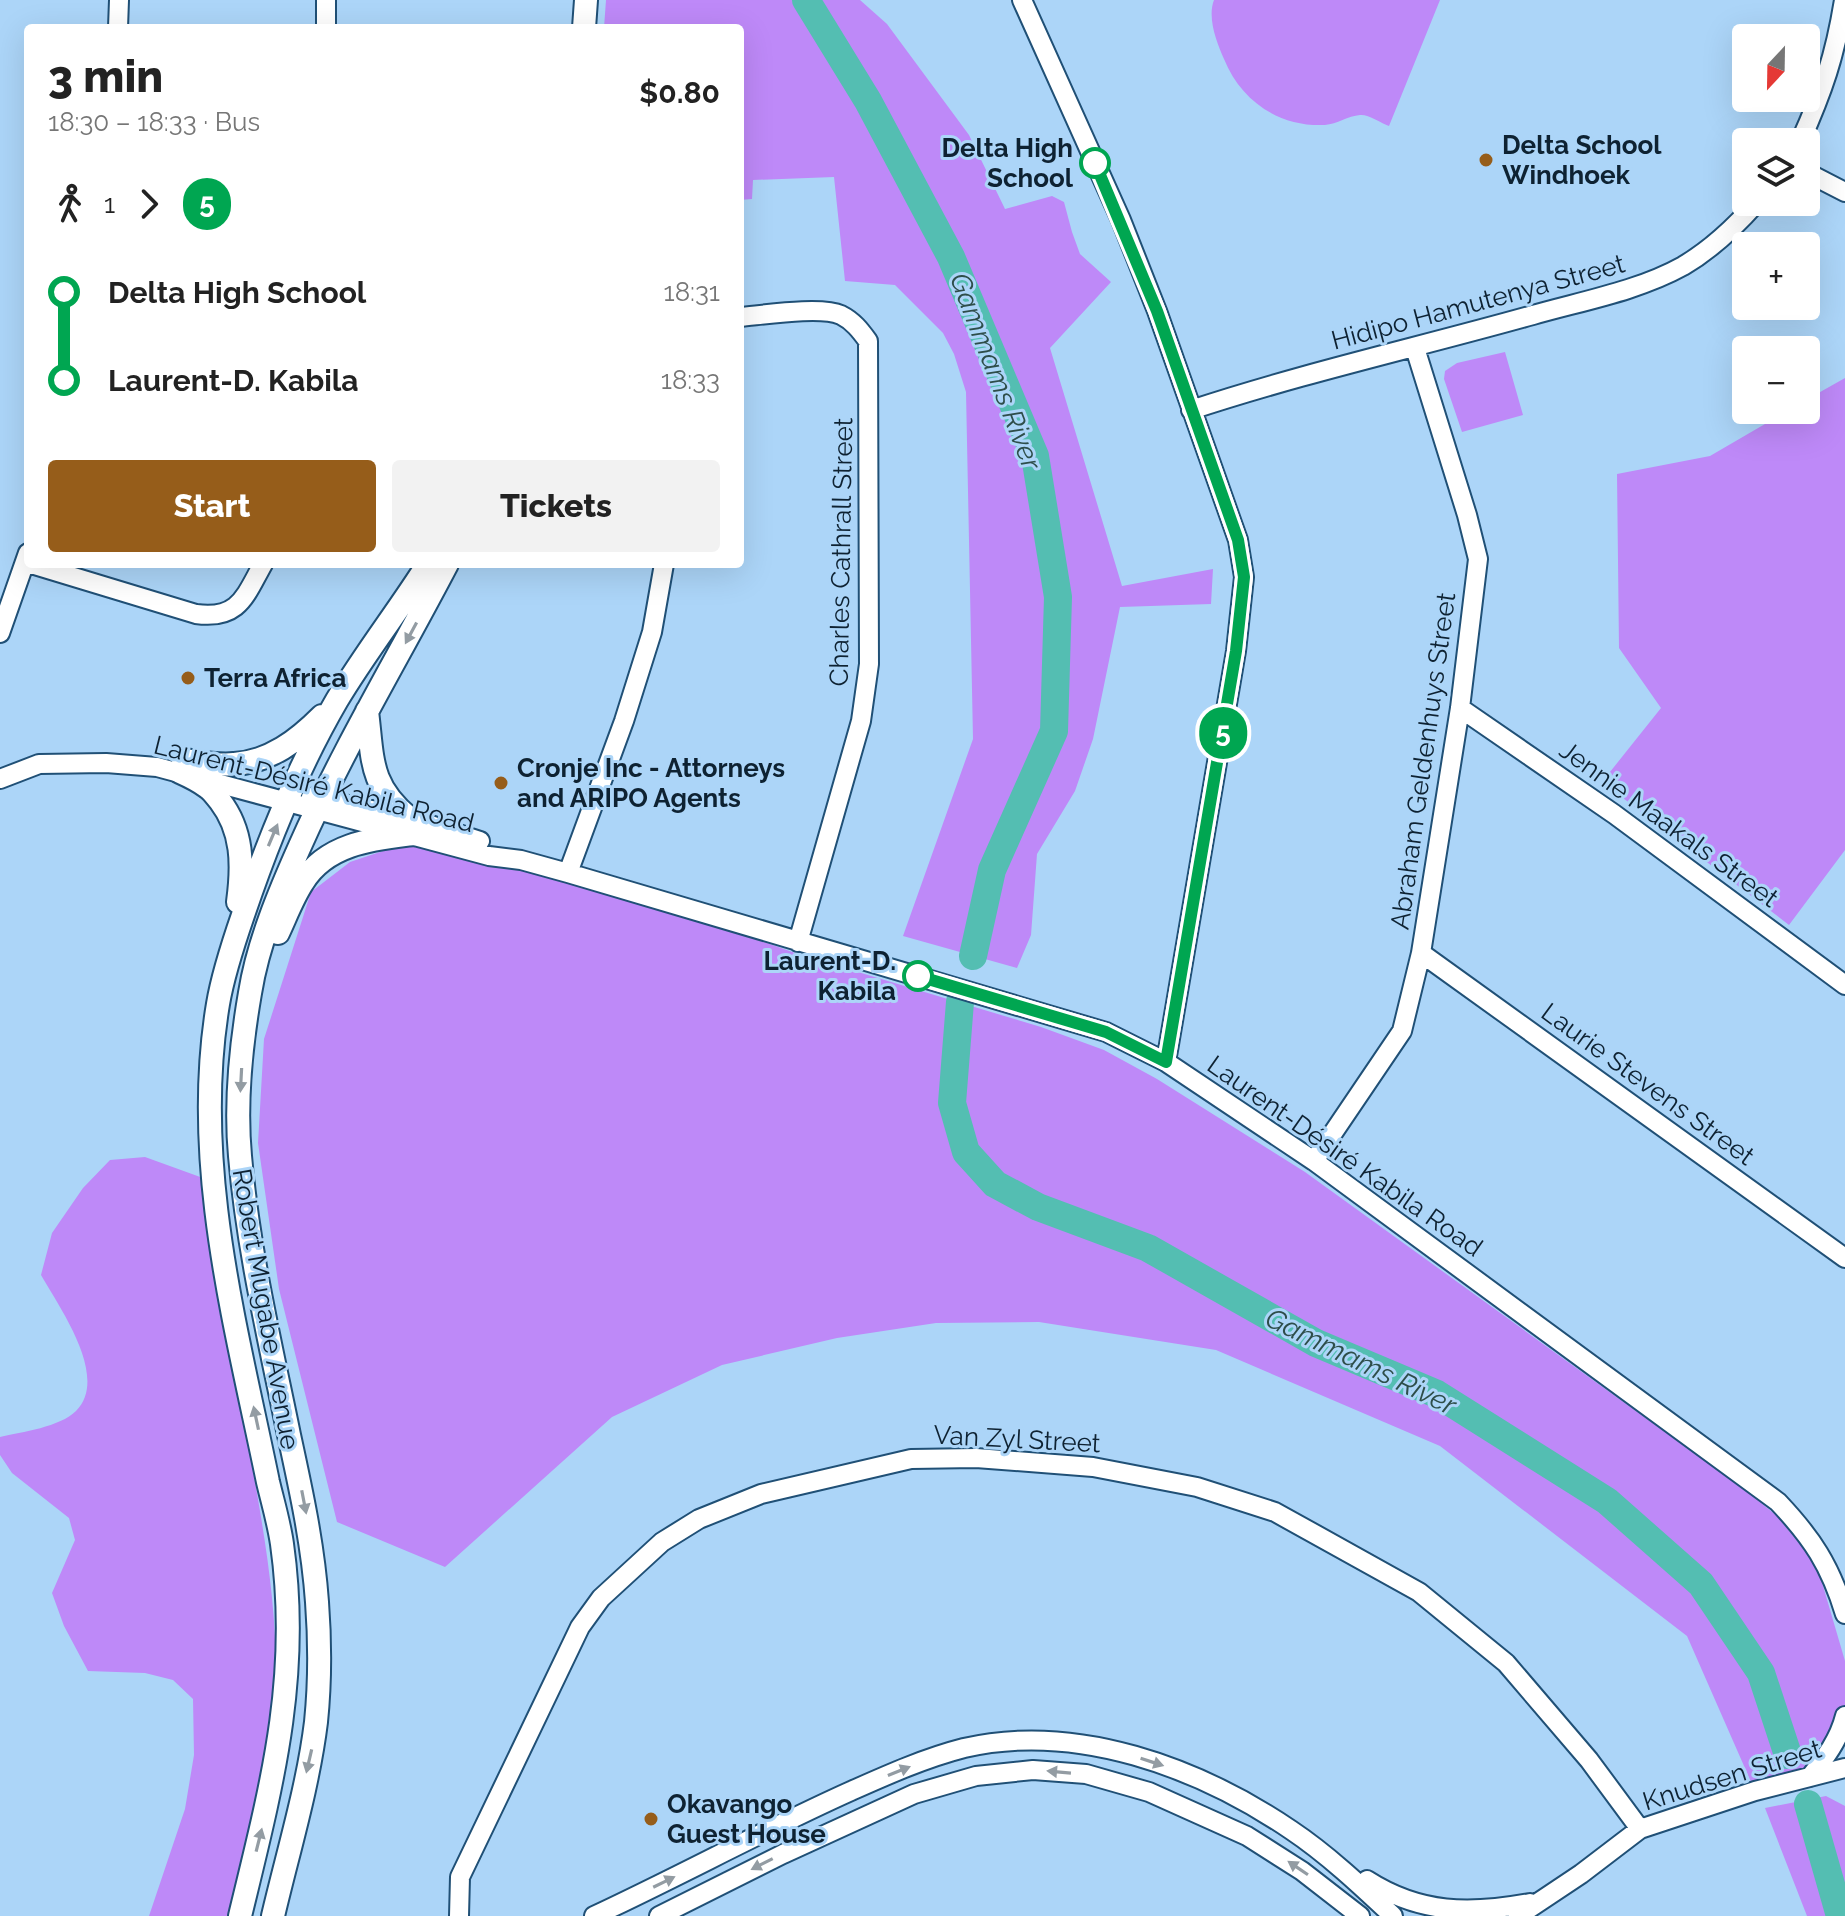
<!DOCTYPE html>
<meta charset="utf-8">
<style>
body{margin:0;font-family:Raleway,sans-serif;background:#f2f2f2;color:#222;height:100vh;display:flex;flex-direction:column;font-size:30px;white-space:nowrap}
*{box-sizing:border-box;margin:0}
p{font-size:26px;color:#767676}
.icon{flex:none;width:44px;height:44px;fill:none;stroke:currentColor;stroke-width:2;stroke-linecap:round;stroke-linejoin:round}
.map{position:relative;flex:1;overflow:hidden}
.drawer{position:absolute;left:24px;top:24px;width:720px;height:544px;display:flex;flex-direction:column;background:#fff;border-radius:8px;box-shadow:0 8px 32px #0002}
.drawer>*{flex:none}
.badge{padding:0 16px;border-radius:26px;font-size:28px;line-height:52px}
.needle{width:52px;rotate:202deg}
.controls{position:absolute;left:1732px;top:24px;display:grid;gap:16px}
.controls a{display:grid;place-items:center;width:88px;height:88px;border-radius:8px;background:#fff;box-shadow:0 8px 32px #0002;font-size:40px}
.map>.badge{position:absolute;translate:-50% -50%;box-shadow:0 0 0 4px #fff}
.legs{display:flex;align-items:center;gap:12px;height:88px;padding:0 24px;font-size:26px}
.legs p{margin-inline-start:auto}
.headline{display:flex;align-items:center;justify-content:space-between;height:136px;padding:0 24px}
h1{font-size:44px;font-weight:800;line-height:60px}
.cta{display:flex;gap:16px;margin-top:auto;padding:16px 24px}
.cta a{flex:1;height:92px;border-radius:8px;background:#965d1a;color:#fff;font-size:32px;font-weight:800;line-height:92px;text-align:center}
.cta a+a{background:#f2f2f2;color:#222}
ul{padding:0 24px;list-style:none}
li{display:flex;align-items:center;gap:28px;height:88px;font-size:30px}
li i{display:grid;place-items:center;width:12px;height:100%;margin:0 10px;background:currentColor}
li i::after{content:'';width:20px;height:20px;margin:-10px;border:6px solid;border-radius:50%;background:#fff}
li p{margin-inline-start:auto}
li:first-child i{background:linear-gradient(#0000 50%,currentColor 0)}
li:last-child i{background:linear-gradient(currentColor 50%,#0000 0)}
.map>svg:first-child{display:block}
</style>
<div class="map">
<svg width="1845" height="1916" viewBox="0 0 1845 1916">
<rect width="100%" height="100%" fill="#acd5f8"/>
<path fill="#be89f8" d="M606,0H860L887,24L969,135L1005,209L1052,196L1064,202L1072,232L1080,254L1111,282L1050,348L1122,586L1213,569L1211,604L1120,607L1093,739L1075,791L1037,854L1031,935L1017,968L903,936L973,739L966,392L954,354L943,333L895,285L845,281L834,177L753,180L752,199L740,200V28H604Z
M1214,0H1440L1389,126C1381,123 1368,114 1360,115C1348,116 1337,124 1325,125C1279,127 1241,101 1224,59C1217,43 1207,18 1214,0Z
M1505,352L1523,415L1462,432L1444,379L1445,371L1457,363Z
M1845,378V850L1789,925L1602,782L1661,708L1619,648L1617,474L1710,456L1789,410H1806V400Z
M413,841L568,873L798,954L1041,1027L1104,1050L1157,1079L1305,1172L1744,1489L1777,1516L1808,1554L1821,1579L1845,1661V1716L1810,1777L1755,1791L1687,1636L1440,1446L1216,1350L1039,1322L936,1323L837,1338L722,1365L612,1417L445,1567L337,1522L279,1289L258,1143L264,1039L311,892L350,862Z
M145,1157L203,1178C214,1267 231,1354 248,1442C263,1528 280,1614 275,1702C270,1774 246,1846 229,1916H149L185,1809L194,1755L193,1699L173,1680L145,1673L88,1671L64,1626L52,1593L75,1540L69,1518L12,1473L0,1455V1437C22,1432 60,1427 76,1411C110,1377 59,1307 41,1275L52,1233L83,1188L110,1160Z
M1826,1796L1845,1806V1916H1807L1765,1808Z"/>
<g fill="none" stroke-linecap="round" stroke-linejoin="round">
<path stroke="#54beb2" stroke-width="28" d="M806,0L868,101L951,257L1035,456L1058,597L1054,731L992,870L973,956
M960,1002L952,1103L966,1152L995,1184L1038,1207L1148,1248L1316,1343L1437,1394L1607,1501L1701,1584L1761,1673L1788,1755
M1808,1804L1840,1916"/>
<defs>
<path id="minor" d="M1022,0L1121,220L1157,311L1238,540L1244,577L1236,651L1166,1062
M118,28L119,0
M326,28V0
M1800,142C1823,91 1835,56 1844,0
M1806,172L1845,192
M740,317C763,315 821,306 841,315C853,321 860,330 868,341L869,664L861,721L798,942
M1191,410C1303,373 1419,347 1533,315C1582,301 1638,291 1683,266C1712,249 1735,227 1757,202
M31,564L196,614C239,620 245,596 263,564
M0,633L28,553
M1460,708L1614,814L1845,985
M0,779L39,764L106,763L157,767L489,856L521,860L568,873L1106,1032L1166,1062L1314,1161L1778,1502C1812,1538 1830,1565 1845,1614
M311,797L409,818L480,841
M568,873L624,721L652,632L664,564
M1421,953L1845,1258
M1314,1161L1402,1031L1421,953L1460,708L1478,559L1467,515L1415,348
M1810,1777C1825,1758 1839,1740 1845,1716
M1367,1880C1420,1914 1470,1914 1530,1903
M459,1916L460,1877L580,1627L601,1598L662,1542L699,1519L761,1494L911,1459L976,1458L1093,1467L1197,1487L1275,1512L1419,1592L1506,1663L1589,1760L1640,1829
M594,1916C680,1876 764,1830 851,1791C887,1775 925,1758 964,1748C1076,1722 1198,1767 1291,1830C1327,1854 1361,1886 1393,1916
M659,1916L783,1854L914,1794L976,1776L1033,1770L1086,1774L1149,1792L1247,1836L1302,1871L1360,1916
M1518,1916L1581,1874L1640,1829L1755,1791L1845,1768"/>
<path id="major" d="M584,28L586,0
M367,711C373,759 369,785 409,818
M183,760C199,762 218,766 234,764C270,762 298,740 322,716
M180,772C189,776 199,781 207,787C212,790 216,796 220,801C243,831 243,865 238,902
M278,933C286,916 293,897 303,882C327,843 374,839 414,834
M240,1916C271,1788 301,1678 282,1544C279,1523 273,1503 268,1482C236,1326 191,1164 218,1004C223,974 233,944 243,915C268,841 298,767 337,700C365,653 399,610 428,564
M273,1916C288,1852 308,1787 316,1722C320,1683 320,1642 317,1602C313,1545 301,1490 289,1435C270,1342 248,1250 240,1156C235,1103 241,1045 250,993C258,943 279,893 300,846C343,749 398,658 447,564"/>
</defs>
<use href="#minor" stroke="#205076" stroke-width="22"/>
<use href="#major" stroke="#205076" stroke-width="26"/>
<use href="#minor" stroke="#fff" stroke-width="18"/>
<use href="#major" stroke="#fff" stroke-width="22"/>
</g>
<defs><path id="oneway-solid" d="M-6-.8H1V-3.2L6.5 0L1 3.2V.8H-6Z" transform="scale(2)"/></defs>
<g fill="#939ca3">
<use href="#oneway-solid" transform="translate(411 633) rotate(118)"/>
<use href="#oneway-solid" transform="translate(273 835) rotate(-67)"/>
<use href="#oneway-solid" transform="translate(241 1080) rotate(93)"/>
<use href="#oneway-solid" transform="translate(256 1418) rotate(-102)"/>
<use href="#oneway-solid" transform="translate(304 1502) rotate(79)"/>
<use href="#oneway-solid" transform="translate(309 1761) rotate(103)"/>
<use href="#oneway-solid" transform="translate(1152 1762) rotate(18)"/>
<use href="#oneway-solid" transform="translate(899 1771) rotate(-22)"/>
<use href="#oneway-solid" transform="translate(1059 1772) rotate(-175)"/>
<use href="#oneway-solid" transform="translate(259 1840) rotate(-76)"/>
<use href="#oneway-solid" transform="translate(762 1864) rotate(153)"/>
<use href="#oneway-solid" transform="translate(1298 1868) rotate(-146)"/>
<use href="#oneway-solid" transform="translate(664 1882) rotate(-26)"/>
</g>
<g fill="none" stroke-linecap="round" stroke-linejoin="round">
<defs>
<path id="line-1" d="M918,976L1106,1032L1166,1062L1236,651L1244,577L1238,540L1157,311L1095,163"/>
</defs>
<use href="#line-1" stroke="#fff" stroke-width="18"/>
<use href="#line-1" stroke="#00a651" stroke-width="12"/>
</g>
<g fill="#965d1a" stroke="#acd5f8" stroke-width="3">
<circle cx="1486" cy="160" r="8"/>
<circle cx="188" cy="678" r="8"/>
<circle cx="501" cy="783" r="8"/>
<circle cx="651" cy="1819" r="8"/>
</g>
<g fill="#fff" stroke="#00a651" stroke-width="4">
<circle cx="1095" cy="163" r="14"/>
<circle cx="918" cy="976" r="14"/>
</g>
<g text-anchor="middle" stroke-width="6" stroke-linejoin="round" paint-order="stroke">
<g font-size="26" font-weight="bold" fill="#0e2232" stroke="#acd5f8" text-anchor="start">
<text x="1502" y="154">Delta School<tspan x="1502" dy="30">Windhoek</tspan></text>
<text x="204" y="687">Terra Africa</text>
<text x="517" y="777">Cronje Inc - Attorneys<tspan x="517" dy="30">and ARIPO Agents</tspan></text>
<text x="667" y="1813">Okavango<tspan x="667" dy="30">Guest House</tspan></text>
</g>
<g font-size="26" font-weight="bold" fill="#0e2232" stroke="#acd5f8" text-anchor="end">
<text x="1073" y="157">Delta High<tspan x="1073" dy="30">School</tspan></text>
<text x="896" y="970">Laurent-D.<tspan x="896" dy="30">Kabila</tspan></text>
</g>
<g font-size="26" fill="#0e2232" stroke="#acd5f8">
<text transform="translate(1478 302) rotate(-15)" y="9">Hidipo Hamutenya Street</text>
<text transform="translate(841 552) rotate(-89)" y="9">Charles Cathrall Street</text>
<text transform="translate(1423 761) rotate(-82)" y="9">Abraham Geldenhuys Street</text>
<text transform="translate(314 784) rotate(14)" y="9">Laurent-Désiré Kabila Road</text>
<text transform="translate(1669 824) rotate(36)" y="9">Jennie Maakals Street</text>
<text transform="translate(1648 1084) rotate(36)" y="9">Laurie Stevens Street</text>
<text transform="translate(1345 1156) rotate(35)" y="9">Laurent-Désiré Kabila Road</text>
<text transform="translate(266 1309) rotate(80)" y="9">Robert Mugabe Avenue</text>
<text transform="translate(1017 1439) rotate(3)" y="9">Van Zyl Street</text>
<text transform="translate(1732 1775) rotate(-17)" y="9">Knudsen Street</text>
</g>
<g font-size="28" font-style="italic" fill="#2e4e4a" stroke="#acd5f8">
<text transform="translate(996 371) rotate(69)" y="10">Gammams River</text>
<text transform="translate(1361 1361) rotate(26)" y="10">Gammams River</text>
</g>
</g>
</svg>
<div class="controls">
<a><svg class="needle" viewBox="-14 -14 28 28"><path d="M0-13l5 13h-10z" fill="#e53935"/><path d="M0 13l5-13h-10z" fill="#767676"/></svg></a>
<a><svg class="icon" aria-label="layers" viewBox="0 0 24 24"><path d="M12 4l9 5-9 5-9-5zM3 14l9 5 9-5"/></svg></a>
<a>+</a>
<a>−</a>
</div>
<b class="badge" style="left:1223px;top:733px;background:#00a651;color:#fff">5</b>
<section class="drawer">
<div class="headline"><div><h1>3 min</h1><p>18:30 – 18:33 · Bus</p></div><b>$0.80</b></div>
<div class="legs"><svg class="icon" aria-label="walk" viewBox="0 0 24 24"><circle cx="13" cy="4" r="2"/><path d="M13 8l-2 6 4 7M11 14l-3 7M7 12l3-4h3l4 4"/></svg>1<svg class="icon" aria-label="forward" viewBox="0 0 24 24"><path d="M9 5l7 7-7 7"/></svg><b class="badge" style="background:#00a651;color:#fff">5</b></div>
<ul>
<li><i style="color:#00a651"></i><b>Delta High School</b><p>18:31</p></li>
<li><i style="color:#00a651"></i><b>Laurent-D. Kabila</b><p>18:33</p></li>
</ul>
<div class="cta"><a>Start</a><a>Tickets</a></div>
</section>
</div>
